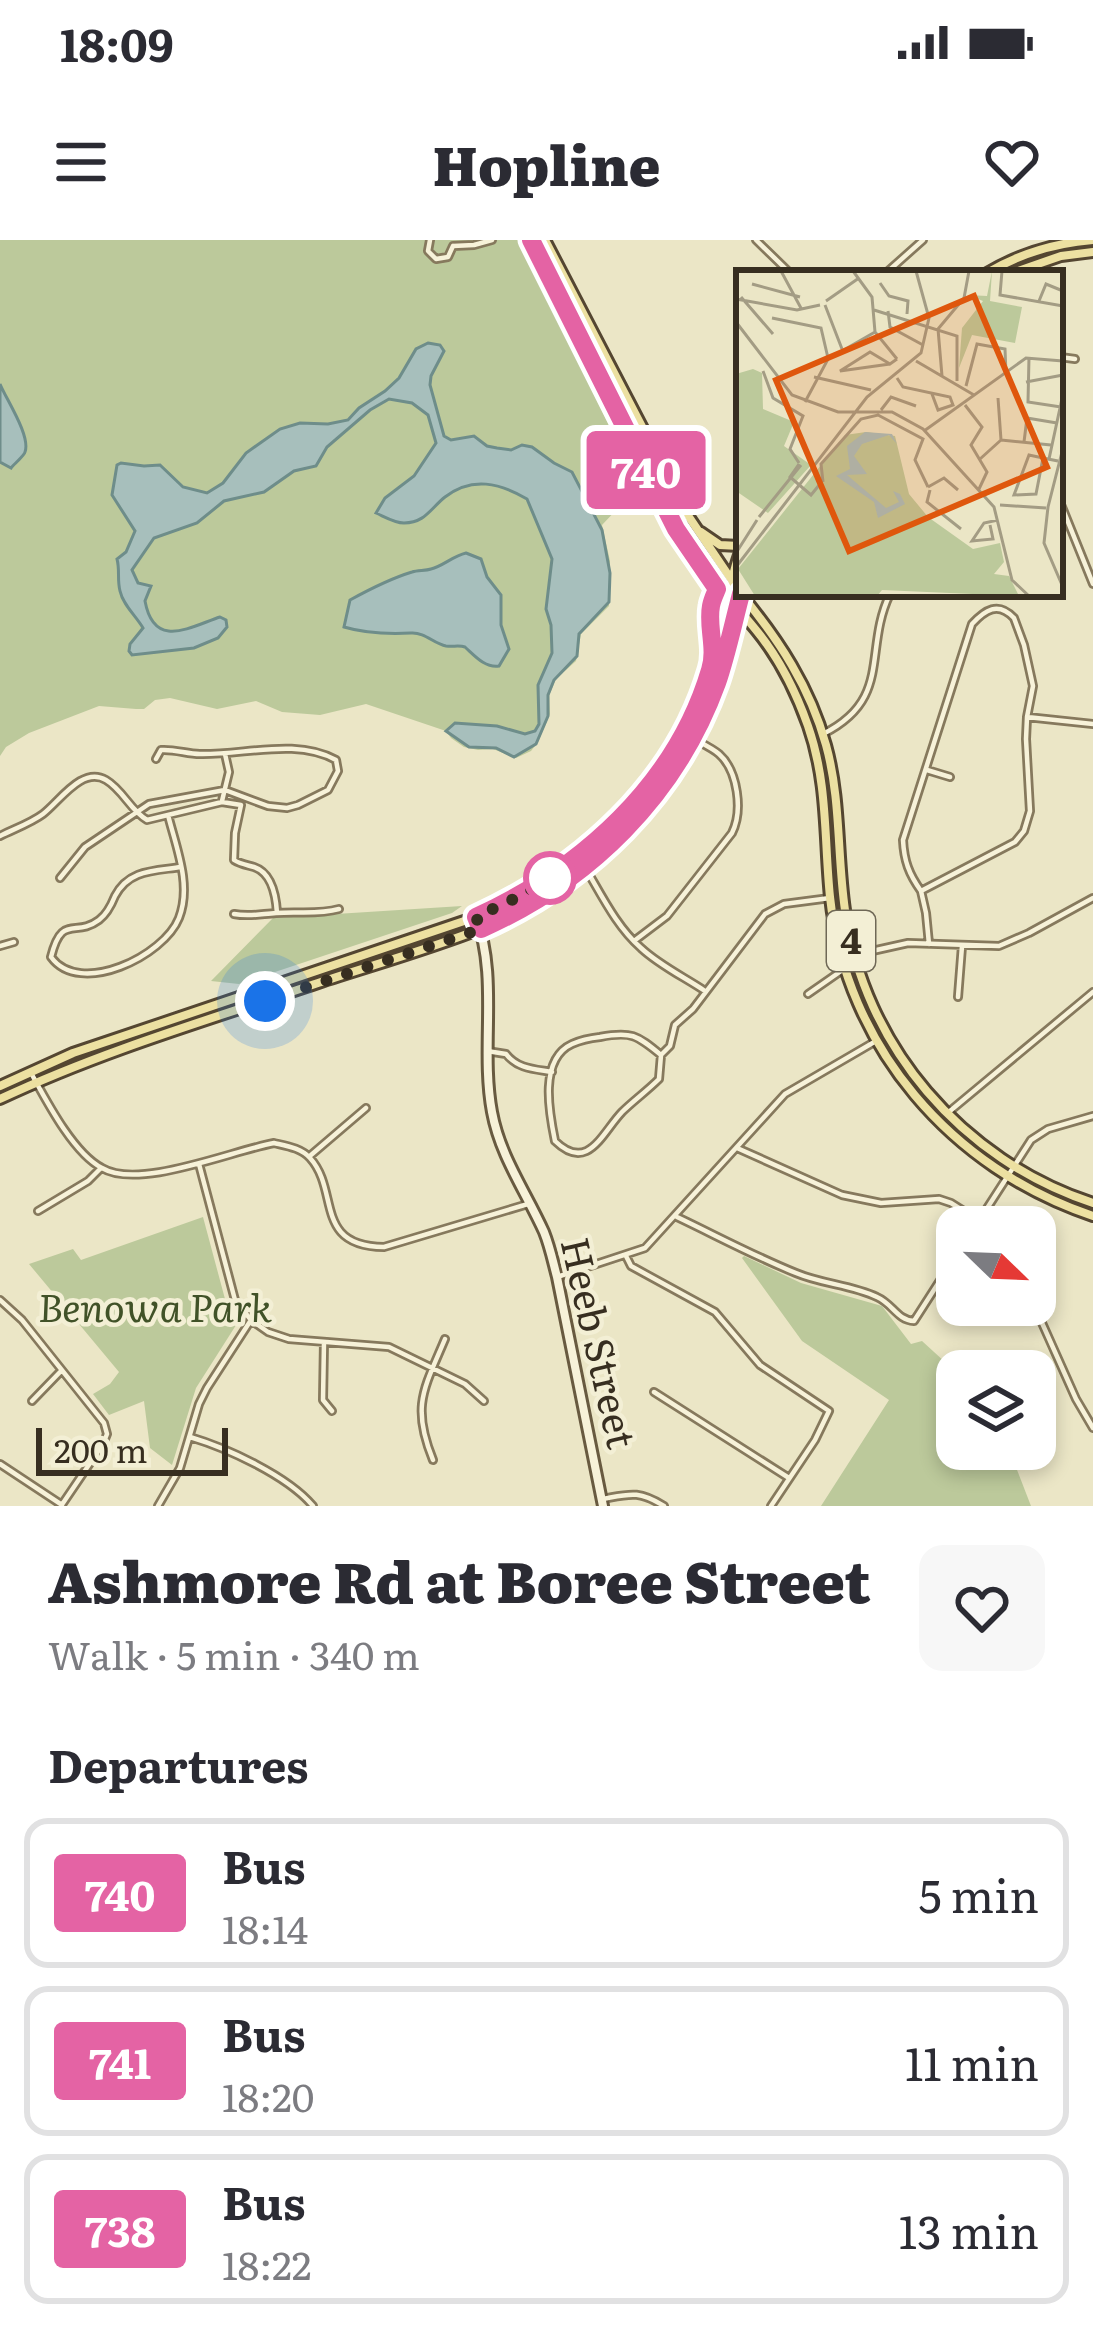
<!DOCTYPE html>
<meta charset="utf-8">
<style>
body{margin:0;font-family:Literata,serif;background:#f7f7f7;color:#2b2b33;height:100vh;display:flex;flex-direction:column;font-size:45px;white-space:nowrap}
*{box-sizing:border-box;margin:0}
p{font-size:39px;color:#7c7c81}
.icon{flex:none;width:66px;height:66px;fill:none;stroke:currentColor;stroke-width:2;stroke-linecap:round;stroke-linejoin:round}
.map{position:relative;height:1266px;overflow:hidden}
.panel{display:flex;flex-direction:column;background:#fff;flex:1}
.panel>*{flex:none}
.badge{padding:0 24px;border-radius:9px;font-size:42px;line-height:78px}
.needle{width:78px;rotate:113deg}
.buttons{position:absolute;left:936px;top:966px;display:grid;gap:24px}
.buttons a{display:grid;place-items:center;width:120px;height:120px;border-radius:24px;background:#fff;box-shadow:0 6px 18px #0003;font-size:60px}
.scale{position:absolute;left:36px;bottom:30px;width:192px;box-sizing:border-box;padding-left:12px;border:6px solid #372e20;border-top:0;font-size:33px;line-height:42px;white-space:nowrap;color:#372e20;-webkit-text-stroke:9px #f3efd5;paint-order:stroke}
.you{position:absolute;width:60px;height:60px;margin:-30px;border:9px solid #fff;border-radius:50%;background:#1a73e8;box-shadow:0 0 0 18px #1a73e833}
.map>.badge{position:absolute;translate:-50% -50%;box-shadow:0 0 0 6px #fff}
h2{padding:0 48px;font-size:45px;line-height:108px}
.round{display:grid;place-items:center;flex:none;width:126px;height:126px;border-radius:24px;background:#f7f7f7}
.overview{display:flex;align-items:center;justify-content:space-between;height:204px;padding:0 48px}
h1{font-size:57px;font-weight:800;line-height:90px}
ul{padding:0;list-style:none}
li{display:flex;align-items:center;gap:36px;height:150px;margin:0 24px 18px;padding:0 24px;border:6px solid #e1e1e2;border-radius:24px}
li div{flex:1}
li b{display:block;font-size:45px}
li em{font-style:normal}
li .badge{min-width:132px;font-weight:700;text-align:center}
.status{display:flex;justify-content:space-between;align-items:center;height:84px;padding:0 60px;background:#fff;direction:ltr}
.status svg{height:33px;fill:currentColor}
header{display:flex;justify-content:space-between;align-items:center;height:156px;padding:0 48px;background:#fff;font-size:54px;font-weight:800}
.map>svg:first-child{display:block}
</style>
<div class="status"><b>18:09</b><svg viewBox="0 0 49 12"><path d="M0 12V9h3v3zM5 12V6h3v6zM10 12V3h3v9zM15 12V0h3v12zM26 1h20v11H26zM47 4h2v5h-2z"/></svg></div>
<header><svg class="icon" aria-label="menu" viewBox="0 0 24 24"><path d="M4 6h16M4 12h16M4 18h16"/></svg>Hopline<svg class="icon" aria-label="heart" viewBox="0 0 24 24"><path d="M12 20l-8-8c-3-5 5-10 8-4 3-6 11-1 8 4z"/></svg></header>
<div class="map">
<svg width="1093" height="1266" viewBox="0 0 1093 1266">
<rect width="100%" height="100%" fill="#ebe6c6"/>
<path fill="#bcc99b" d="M0,0H518L639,246L602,285L610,321L609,366L581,394L576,421L556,439L549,456L550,474L538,502L531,511L516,518L493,509L478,510L464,507L451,498L446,491L366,464L320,475L282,472L256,461L217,469L170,458L155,460L144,469H136L99,466L29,493L6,507L0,516Z
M462,666L452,673L239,744L211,741L273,678Z
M203,977L225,1059L238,1082L196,1148L172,1225L150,1208L144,1161L109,1175L93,1154L110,1144L119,1132L29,1024L73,1009L81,1020Z
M744,1016L801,1043L882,1066L911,1104L922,1101L957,1133V1209H1009L1031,1266H821L889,1160L802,1101L742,1018Z"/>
<path fill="#a7bfbc" stroke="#6e8d8a" stroke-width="3" d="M428,103L440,105L444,111L431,136L430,145L444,196L451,200L474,196L487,206L497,208L511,210L522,205L532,207L554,223L572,232L602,290L610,333L609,362L579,394L577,416L554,440L548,455V476L536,504L514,517L496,508L469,507L446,491L455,483L497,486L525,494L535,491L539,484L538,445L552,413L551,385L546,369L552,319L527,259C500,243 472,236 445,257C431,268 425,283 404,283C395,283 385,277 376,273L385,258L414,236L436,203L428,175L412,163L389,159L370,170L327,207L316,226L294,231L264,252L224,261L197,283L154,298L132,330L138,343L151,346L145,361C154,410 190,387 220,377L226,380L227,387L218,398L194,408L132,415L129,411L130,404L143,388C136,376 123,365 120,351C117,339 120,330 117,319L126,312L135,291L112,255L117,225L121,223L144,226L160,225L183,247L207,253L223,243L246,213L280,189L300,183L328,184L348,180L359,168L385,151L399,138L416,109Z
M0,144C6,159 31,196 25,212C25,215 12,226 11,228L0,222Z
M466,313L481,319L487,337L501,355V385L509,409L499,426C485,428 475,416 465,407C459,405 453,407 446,406C434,404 425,392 411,393C391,394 364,393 344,387L350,360C370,349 389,339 412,332C418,330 425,331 431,329C443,326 453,316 466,313Z"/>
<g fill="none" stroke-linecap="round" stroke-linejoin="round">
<defs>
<path id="street" d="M430,0L428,11L436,19L448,17L453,6
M756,0L790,33
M453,6L474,5L492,0
M886,33L923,0
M1060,117L1075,119
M1060,262L1093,344
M1027,477L1093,484
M823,494C893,459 863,410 890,354
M927,530L950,537
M222,561L229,532L225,514
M168,575C176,607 192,645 179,678C164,716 80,757 51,717C62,673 75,698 99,680C107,674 111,666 115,656C129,629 155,631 181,627
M0,596C14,589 31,583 43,574C60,561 82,526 106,540C123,550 130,570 147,580L222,562L241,565L235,593L234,620C240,624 247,625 254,627C272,633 276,656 277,673
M586,629C602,656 617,687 641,708C659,725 684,737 705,751
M60,638L85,607L149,564L225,550L268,566L287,568L298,565L328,550L338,531L336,520C296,498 245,515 200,514C187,514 175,509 161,510L156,519
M921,651C909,634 904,621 903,600L972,384C985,370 998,361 1014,378L1024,405L1033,446L1027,477L1026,499L1030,571L1024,591L1015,602L921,651L926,673L929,704
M234,674C249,677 261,674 276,673C298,671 317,675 339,669
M634,701L667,676L732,593C743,571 738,531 719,514C712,508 701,503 692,498
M0,706L14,702
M854,715L908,703L999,706L1029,693L1093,658
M808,754L844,729
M958,757L962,706
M487,811L506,814C518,829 534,829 552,832
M661,815C637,795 631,791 600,797C591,798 581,800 572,804C539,819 549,872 555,901C588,933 602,893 622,872C633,861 647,851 659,839L661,815L670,806L675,785L693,769L765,674L784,664L830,658
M30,831C46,860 73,913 102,928C139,950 231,911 274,903C287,906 301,908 310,918C340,951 313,1006 384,1007L528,964
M950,871L1093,752
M737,908L842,955L881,963L939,959L951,963L989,987
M311,915L366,868
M199,924L235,1060L251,1080L268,1092L289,1099L389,1107L465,1144L484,1161
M38,971L88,941L101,928
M677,977C717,996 756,1017 796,1033C822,1044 852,1045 877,1057C893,1064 897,1080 914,1081L957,1014
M975,987L1031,900L1048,889L1093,876
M626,1016L631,1026L715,1072L760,1125L829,1171L815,1200L771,1266
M557,1037L645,1008L785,854L876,801
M0,1060L22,1080L104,1183L107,1194L103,1204L61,1266
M1034,1065L1076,1159L1093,1188
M324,1102L323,1160L332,1171
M654,1152L789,1238
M32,1161L61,1131
M190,1197C227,1208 288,1236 313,1266
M433,1220C411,1166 424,1149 445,1099
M0,1224L62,1265
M602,1259C630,1254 638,1250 664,1266
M158,1266L180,1228L199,1164L207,1148L251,1080"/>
<path id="secondary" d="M476,677C499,738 480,808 492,872C500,916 526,952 544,992C550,1007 553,1022 557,1037L603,1266"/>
<path id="primary" d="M531,0L681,299C703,334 731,359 756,390C779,418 796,452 808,486C828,543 824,598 830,657C846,807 952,929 1093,976
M545,0L689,277L739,351
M987,33C1019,14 1056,3 1093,0
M1012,33L1061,16L1093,12
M701,292L720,305L739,306
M741,354C779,400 810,447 826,505C841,559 837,615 845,670C864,806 962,920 1093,963
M712,410L711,365L717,349
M0,846L73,813L476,677C584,628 671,545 710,431C723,393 726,352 739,315
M0,859C102,811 211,779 318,743C373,725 430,709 483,688C561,656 633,596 677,525C711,472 725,414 741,354"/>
</defs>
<use href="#street" stroke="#86795d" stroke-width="10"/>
<use href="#secondary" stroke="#685a40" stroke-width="14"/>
<use href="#primary" stroke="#544631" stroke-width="14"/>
<use href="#street" stroke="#f7f2d9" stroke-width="4.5"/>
<use href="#secondary" stroke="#f7f2d9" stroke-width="8"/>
<use href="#primary" stroke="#ece0a1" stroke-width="8"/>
</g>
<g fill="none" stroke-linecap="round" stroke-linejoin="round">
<defs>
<path id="line" d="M531,0L676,289L717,349C715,354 712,360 711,366C707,387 717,409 710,430C676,545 581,629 476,677L481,689C589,641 676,556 717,443C727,414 733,384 741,354"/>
</defs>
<use href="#line" stroke="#fff" stroke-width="27"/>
<use href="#line" stroke="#e463a4" stroke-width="18"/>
<path stroke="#372e20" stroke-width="12" stroke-dasharray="0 21.6" d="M265,761L481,689L476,677L518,657L550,638"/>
</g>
<circle fill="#fff" stroke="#e463a4" stroke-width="6" cx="550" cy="638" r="24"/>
<g text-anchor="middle" stroke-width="9" stroke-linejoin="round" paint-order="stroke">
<rect fill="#f3efd5" stroke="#6f6856" stroke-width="3" x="827" y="671" width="48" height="60" rx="9"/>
<g font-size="36" font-weight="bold" fill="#372e20">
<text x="851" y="714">4</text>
</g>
<g font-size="39" font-style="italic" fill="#415228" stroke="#f3efd5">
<text x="155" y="1082">Benowa Park</text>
</g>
<g font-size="39" fill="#372e20" stroke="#f3efd5">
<text transform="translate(598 1103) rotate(77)" y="14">Heeb Street</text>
</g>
</g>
<g transform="translate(736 30)">
<rect width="327" height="327" fill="#ebe6c6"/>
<path d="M256,1L254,31L286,37L279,73L236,65L223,98L226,58L247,31L232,25L251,26ZM17,99L26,103L27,139L58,152L48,176L75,195L32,243L0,221V104ZM130,162L159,166L173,224L192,247L237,279L264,273L268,292L258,304L273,306L283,326L146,320L141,326H19L2,299L109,165Z" fill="#bcc99b"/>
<path d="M129,162L156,164L161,174L153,165L126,174L118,186L131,204L111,205L150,238L163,232L157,221L164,224L169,234L142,248L138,232L100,206L114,199L111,176Z" fill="#a7bfbc"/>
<path fill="none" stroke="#a39c84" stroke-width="3" d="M45,1L66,40M117,1L136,27L139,62L161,89M266,1L264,25L327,36M144,13L153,26L172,31L171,44M16,14L64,27M5,27L37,64M0,29L61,40L84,35M90,31L123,8M303,31L310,14L327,21M89,35L106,79M138,40L221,66V111M152,41L154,57L187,75M36,48L85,58L92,88M0,52L56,125L102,142H156L187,159L258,237L276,310L293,326M293,87L292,132L325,137M180,91L238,125M154,94L104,101L134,82L154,94L161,89M27,101L37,128L67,146L54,179L63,193M206,106L202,59L228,28L233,1M78,107L135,120M161,108L167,117L214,127L217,135L202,140L196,124M290,112L327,105M230,116L241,74L269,79L270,104M69,132L92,89L139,62M229,135L246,157L235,175L251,202L243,219M145,140L155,127L180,136M188,161L290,88L327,91M265,170L315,175M288,172L291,148L321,153M307,188L300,224L278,225L293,185L307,188L322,191M244,189L265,170L262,128M313,189L327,124M63,194L54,207L75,225L84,214M87,212L85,194L125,149L142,145L187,169L179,190L192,217M192,217L208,208L222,220M194,220L191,232L225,259M264,235L310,238M312,237L308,273L326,315M312,237L327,178M23,247L65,195M254,255L257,269L236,271L248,253L262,250M0,283L21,250M0,297L131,127L185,83L193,48L180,1"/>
<path fill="#df570d" fill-opacity="0.15" stroke="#df570d" stroke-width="6" d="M238,26L311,197L113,281L40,110Z"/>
<rect width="327" height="327" fill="none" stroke="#372e20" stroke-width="6"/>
</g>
</svg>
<div class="buttons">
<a><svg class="needle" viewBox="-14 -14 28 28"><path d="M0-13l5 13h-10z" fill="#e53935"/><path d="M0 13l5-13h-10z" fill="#7c7c81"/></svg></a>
<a><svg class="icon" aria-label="layers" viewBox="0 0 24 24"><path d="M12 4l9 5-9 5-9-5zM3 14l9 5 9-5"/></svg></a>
</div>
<div class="scale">200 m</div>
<div class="you" style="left:265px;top:761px"></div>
<b class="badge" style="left:646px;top:230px;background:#e463a4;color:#fff">740</b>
</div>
<section class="panel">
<div class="overview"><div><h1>Ashmore Rd at Boree Street</h1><p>Walk · 5 min · 340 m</p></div><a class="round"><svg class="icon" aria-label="heart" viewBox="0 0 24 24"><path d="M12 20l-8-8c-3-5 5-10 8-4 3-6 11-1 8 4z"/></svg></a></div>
<h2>Departures</h2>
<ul>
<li><span class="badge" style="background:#e463a4;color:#fff">740</span><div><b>Bus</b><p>18:14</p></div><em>5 min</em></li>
<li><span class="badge" style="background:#e463a4;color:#fff">741</span><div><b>Bus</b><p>18:20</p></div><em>11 min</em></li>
<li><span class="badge" style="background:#e463a4;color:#fff">738</span><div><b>Bus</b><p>18:22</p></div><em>13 min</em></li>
</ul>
</section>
